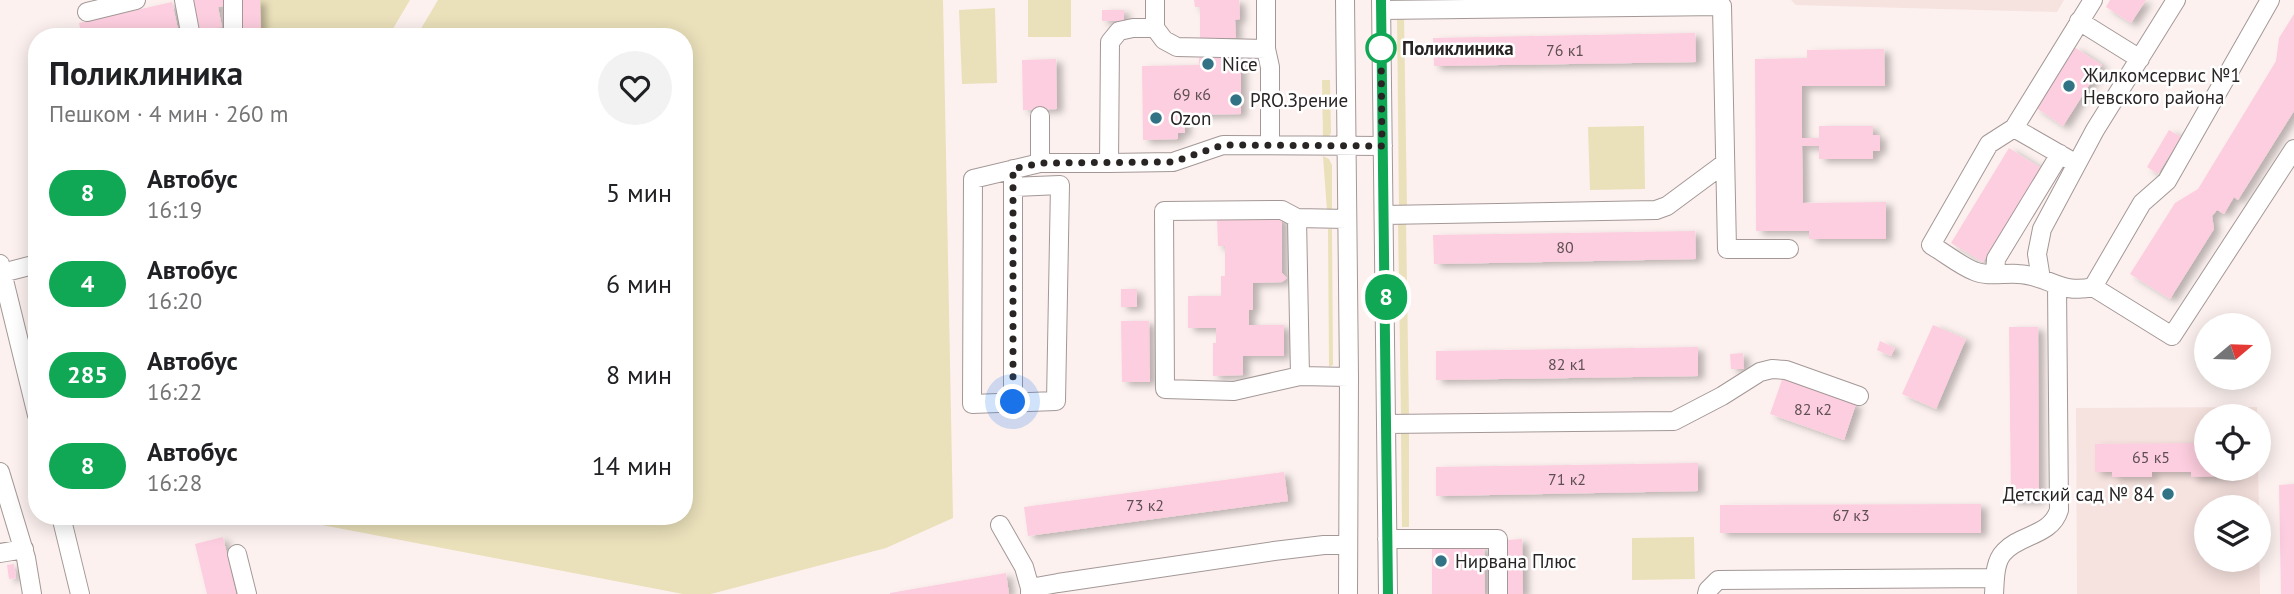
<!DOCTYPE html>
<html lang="ru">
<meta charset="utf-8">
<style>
body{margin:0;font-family:"PT Sans",sans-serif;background:#f2f2f2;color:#202124;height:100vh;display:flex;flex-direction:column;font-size:26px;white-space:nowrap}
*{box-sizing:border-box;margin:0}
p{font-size:23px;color:#757577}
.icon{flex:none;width:38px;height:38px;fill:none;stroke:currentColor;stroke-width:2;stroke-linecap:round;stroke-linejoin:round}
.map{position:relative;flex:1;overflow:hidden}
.panel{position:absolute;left:28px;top:28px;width:665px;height:497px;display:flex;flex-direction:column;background:#fff;border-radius:28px;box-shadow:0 4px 18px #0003}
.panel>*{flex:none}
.badge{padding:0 14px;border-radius:23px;font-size:24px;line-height:46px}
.needle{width:46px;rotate:71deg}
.buttons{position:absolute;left:2194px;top:313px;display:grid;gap:14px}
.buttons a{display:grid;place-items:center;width:77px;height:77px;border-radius:50%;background:#fff;box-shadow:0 4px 18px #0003;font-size:35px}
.you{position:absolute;width:35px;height:35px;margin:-18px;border:5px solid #fff;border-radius:50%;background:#1a73e8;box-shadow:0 0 0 10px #1a73e833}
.map>.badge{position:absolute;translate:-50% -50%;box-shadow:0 0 0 4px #fff}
.round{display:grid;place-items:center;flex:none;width:74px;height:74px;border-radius:37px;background:#f2f2f2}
.summary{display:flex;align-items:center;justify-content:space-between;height:119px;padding:0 21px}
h1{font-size:33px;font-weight:700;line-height:52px}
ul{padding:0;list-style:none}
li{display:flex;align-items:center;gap:21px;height:91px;padding:0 21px}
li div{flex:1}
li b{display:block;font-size:26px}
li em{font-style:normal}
li .badge{min-width:77px;font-weight:700;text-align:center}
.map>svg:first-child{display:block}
</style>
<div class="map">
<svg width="2294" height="594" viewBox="0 0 2294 594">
<defs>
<filter id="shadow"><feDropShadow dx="6" dy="3.5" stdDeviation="3.5" flood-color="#0004"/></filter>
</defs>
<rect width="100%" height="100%" fill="#fcf1ef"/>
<path fill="#f6e2df" d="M1791,0H2064L2057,12L1796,5Z
M2257,407V416H2207V469H2258L2259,507L2207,508V560H2259V543L2260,594H2077L2076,408Z"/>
<path fill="#eae0ba" d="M260,0H410L388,37H261Z
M438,0H943L953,518L886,548L711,594H683L296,520L298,516H684V37H416Z
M1028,0H1071V37H1028Z
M995,8L997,83L962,84L959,10Z
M1397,16H1404L1407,209H1399Z
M1322,80H1330L1331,133L1328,138L1323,140Z
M1644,126L1645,189L1590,190L1588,127Z
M1323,156L1329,159L1332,165V211H1327Z
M1398,221H1406L1409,417H1401Z
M1328,229H1332L1333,365L1329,367Z
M1401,432H1409V527H1402Z
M1694,537L1695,579L1632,580V538Z"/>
<path fill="#fdcedf" filter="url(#shadow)" d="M191,0H227L228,5L218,7L222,27L215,28L217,37H199Z
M241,0H260L261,37H243Z
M1194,0H1239L1240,19L1235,20L1236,38H1200V7H1195Z
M2110,0H2146L2131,23L2106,7Z
M172,2L179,34L166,37H82L79,23Z
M1102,10H1124V21H1102Z
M2294,14V111L2238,200L2234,197L2224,214L2217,210L2212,216L2214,229L2170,299L2130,274L2175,203L2198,189L2276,61L2279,38Z
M1695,33L1696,62L1434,66L1433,38Z
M2074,47L2102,65L2063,126L2035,107Z
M1884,49L1885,86H1802V138H1819V126H1873V135H1880V151H1873V159H1819V146H1802L1803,203L1886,202V239H1809V231H1756L1755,59L1807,58V50Z
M1241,57V114L1185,115V133H1178V139L1143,140L1142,66L1199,65V58Z
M1056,59L1057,109L1023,110L1022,60Z
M2169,130L2181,137L2158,174L2147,167Z
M2009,148L2041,168L1983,262L1951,243Z
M1282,216V273L1287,278L1282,282L1253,283V310H1249V325H1284V356H1243V375L1213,376V343H1216V328H1188V296H1221V276H1225V246H1218L1217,217Z
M1695,231L1696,259L1434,264L1433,235Z
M1121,289H1137V307H1121Z
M1121,321H1149L1150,382H1122Z
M1933,325L1966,339L1936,409L1902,394Z
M2009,327H2038L2039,501H2011Z
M1880,341L1895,348L1891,356L1877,350Z
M1698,347V376L1436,380V351Z
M1743,353L1744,369H1731L1730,354Z
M1783,377L1856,404L1844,440L1770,414Z
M2207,443V469H2234V476L2191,477V472H2152V477H2112V472H2095V444Z
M1698,463V491L1436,496V467Z
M1284,472L1288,501L1028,536L1024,507Z
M2294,484V594H2281L2279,485Z
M1981,504V533H1720V505Z
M223,537L236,594H207L195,544Z
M1522,539L1523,594H1508L1507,540Z
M1484,546L1485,594H1432V547Z
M14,564L16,578L9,579L7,565Z
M1006,573L1009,594H890V593Z"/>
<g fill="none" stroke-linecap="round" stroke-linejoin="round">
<defs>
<path id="minor" d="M184,0L191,37
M233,0V37
M1155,0V28H1133L1119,31L1110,42L1109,163L1173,162L1223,145L1383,146
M1266,0V49L1270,67V145
M1345,0L1349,377L1348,594
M1381,0L1388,594
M2093,0L2014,128L1989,144L1931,245C1945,253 1959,265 1974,271C1987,277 2004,273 2018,274C2048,275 2060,295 2093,287L2172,336L2294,149
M1381,10L1722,6L1727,249H1789
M87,12L136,0
M2079,21L2140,59
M1155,28L1164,40L1177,47L1266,49
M1040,116V163H1109
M2014,128L2068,159
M1013,169V187L1060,185L1056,401L972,404L973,179L1040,163
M1013,187V402
M1282,210L1297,218L1300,376L1234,391L1165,389L1164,211Z
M1384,215L1656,210L1667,206L1725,163
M1297,218L1347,219
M0,264L37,415
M2,273L37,264
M1995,274L1996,259L2060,154
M2041,279L2037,254L2042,229L2095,130L2176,0
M2093,287L2142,203L2167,181L2270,0
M1300,376L1349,377
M1386,424L1674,421L1722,396L1760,372L1772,369L1786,370L1859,396
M0,472L26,558L32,594
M61,516L80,594
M1000,525L1024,567L1030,588
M1387,539H1498V594
M0,553L24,549
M237,554L247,594
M1030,594V588L1058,583L1274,551L1324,545H1348
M1707,594L1708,590L1718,580L1995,578
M1994,594C1995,581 1994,562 2004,552C2020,534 2051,536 2059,510L2057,285"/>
</defs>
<use href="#minor" stroke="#a39897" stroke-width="20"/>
<use href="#minor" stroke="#fff" stroke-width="18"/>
</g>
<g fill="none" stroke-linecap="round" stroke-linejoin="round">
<defs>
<path id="line" d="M1381,0L1388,594"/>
</defs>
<use href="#line" stroke="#fff" stroke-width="16"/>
<use href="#line" stroke="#10a855" stroke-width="10"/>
<path stroke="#292524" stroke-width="7" stroke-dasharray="0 12.6" d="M1013,402V169L1040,163L1173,162L1223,145L1382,146L1381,48"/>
</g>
<circle fill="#fff" stroke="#10a855" stroke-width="3.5" cx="1381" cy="48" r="14"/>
<g fill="#317285" stroke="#fff" stroke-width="2.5">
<circle cx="1208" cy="64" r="7"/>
<circle cx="2069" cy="86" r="7"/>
<circle cx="1236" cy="100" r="7"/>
<circle cx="1156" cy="118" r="7"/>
<circle cx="2168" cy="494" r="7"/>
<circle cx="1441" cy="561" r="7"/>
</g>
<g text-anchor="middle" stroke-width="5" stroke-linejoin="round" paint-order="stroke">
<g font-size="16" fill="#5e4f53">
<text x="1565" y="56">76 к1</text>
<text x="1192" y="100">69 к6</text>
<text x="1565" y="253">80</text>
<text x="1567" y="370">82 к1</text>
<text x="1813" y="415">82 к2</text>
<text x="2151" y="463">65 к5</text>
<text x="1567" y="485">71 к2</text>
<text x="1145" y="511">73 к2</text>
<text x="1851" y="521">67 к3</text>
</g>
<g font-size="19" font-weight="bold" fill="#292524" stroke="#fff" text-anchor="start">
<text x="1402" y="55">Поликлиника</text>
</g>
<g font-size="19" fill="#292524" stroke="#fff" text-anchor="start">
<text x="1222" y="71">Nice</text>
<text x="2083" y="82">Жилкомсервис №1<tspan x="2083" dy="22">Невского района</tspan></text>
<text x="1250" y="107">PRO.Зрение</text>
<text x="1170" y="125">Ozon</text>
<text x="2154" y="501" text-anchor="end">Детский сад № 84</text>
<text x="1455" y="568">Нирвана Плюс</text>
</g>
</g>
</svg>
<div class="buttons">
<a><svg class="needle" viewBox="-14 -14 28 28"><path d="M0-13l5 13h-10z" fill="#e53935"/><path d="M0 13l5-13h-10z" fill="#757577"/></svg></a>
<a><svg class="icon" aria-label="locate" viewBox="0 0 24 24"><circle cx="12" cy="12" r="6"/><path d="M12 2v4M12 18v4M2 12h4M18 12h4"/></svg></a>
<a><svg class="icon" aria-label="layers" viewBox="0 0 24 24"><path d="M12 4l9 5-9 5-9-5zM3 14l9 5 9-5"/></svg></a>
</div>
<div class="you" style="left:1013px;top:402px"></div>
<b class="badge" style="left:1386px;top:297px;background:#10a855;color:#fff">8</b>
<section class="panel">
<div class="summary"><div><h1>Поликлиника</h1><p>Пешком · 4 мин · 260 m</p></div><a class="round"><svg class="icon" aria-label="heart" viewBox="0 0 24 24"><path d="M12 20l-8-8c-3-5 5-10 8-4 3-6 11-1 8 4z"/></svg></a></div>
<ul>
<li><span class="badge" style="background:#10a855;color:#fff">8</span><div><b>Автобус</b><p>16:19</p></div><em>5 мин</em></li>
<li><span class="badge" style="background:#10a855;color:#fff">4</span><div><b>Автобус</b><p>16:20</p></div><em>6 мин</em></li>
<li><span class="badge" style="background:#10a855;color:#fff">285</span><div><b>Автобус</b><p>16:22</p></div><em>8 мин</em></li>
<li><span class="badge" style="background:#10a855;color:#fff">8</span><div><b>Автобус</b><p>16:28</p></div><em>14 мин</em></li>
</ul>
</section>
</div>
